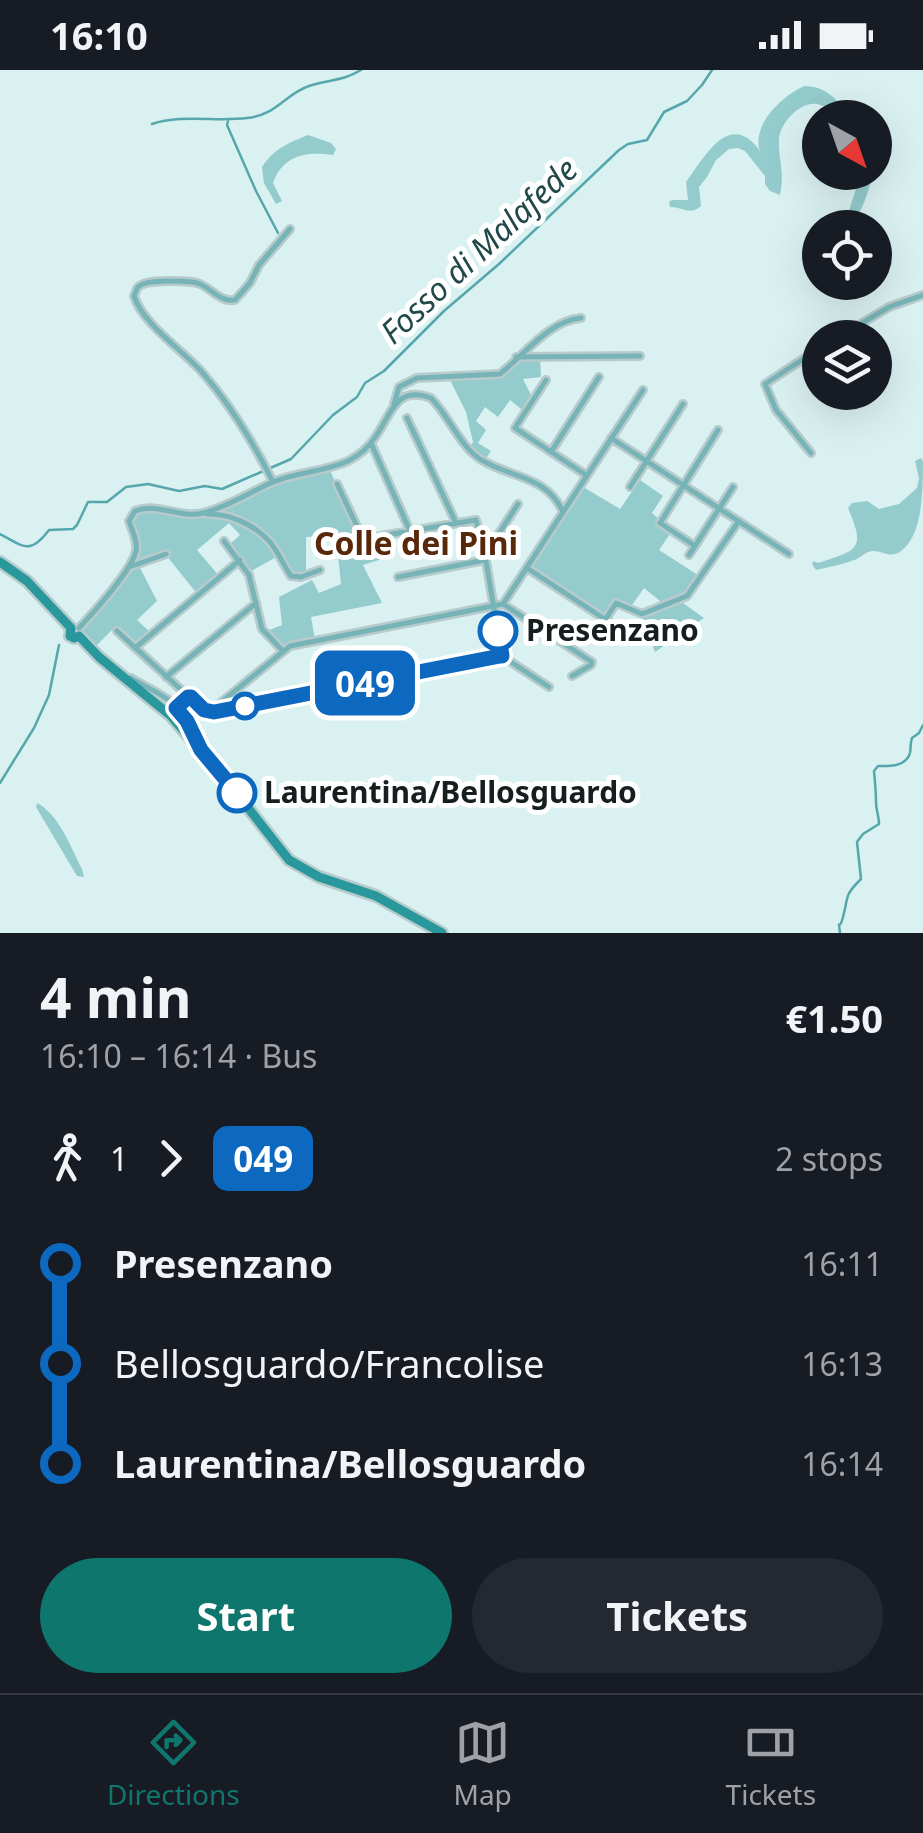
<!DOCTYPE html>
<meta charset="utf-8">
<style>
body{margin:0;font-family:"Noto Sans",sans-serif;background:#242831;color:#f1f3f6;height:100vh;display:flex;flex-direction:column;font-size:38px;white-space:nowrap}
*{box-sizing:border-box;margin:0}
p{font-size:32px;color:#9ea1a6}
.icon{flex:none;width:55px;height:55px;fill:none;stroke:currentColor;stroke-width:2;stroke-linecap:round;stroke-linejoin:round}
.map{position:relative;height:863px;overflow:hidden}
.side{display:flex;flex-direction:column;background:#171b24;flex:1}
.side>*{flex:none}
.badge{padding:0 20px;border-radius:15px;font-size:35px;line-height:65px}
.needle{width:65px;rotate:140deg}
.controls{position:absolute;left:802px;top:30px;display:grid;gap:20px}
.controls a{display:grid;place-items:center;width:90px;height:90px;border-radius:50%;background:#171b24;box-shadow:0 10px 40px #0002;font-size:50px}
.map>.badge{position:absolute;translate:-50% -50%;box-shadow:0 0 0 5px #fff}
.legs{display:flex;align-items:center;gap:15px;height:110px;padding:0 40px;font-size:32px}
.legs p{margin-inline-start:auto}
.headline{display:flex;align-items:center;justify-content:space-between;height:170px;padding:0 40px}
h1{font-size:55px;font-weight:700;line-height:75px}
.action{display:flex;gap:20px;margin-top:auto;padding:20px 40px}
.action a{flex:1;height:115px;border-radius:60px;background:#0f766e;color:#fff;font-size:40px;font-weight:700;line-height:115px;text-align:center}
.action a+a{background:#242831;color:#f1f3f6}
ul{padding:0 40px;list-style:none}
li{display:flex;align-items:center;gap:35px;height:100px;font-size:38px}
li i{display:grid;place-items:center;width:15px;height:100%;margin:0 12px;background:currentColor}
li i::after{content:'';width:25px;height:25px;margin:-12px;border:8px solid;border-radius:50%;background:#171b24}
li p{margin-inline-start:auto}
li:first-child i{background:linear-gradient(#0000 50%,currentColor 0)}
li:last-child i{background:linear-gradient(currentColor 50%,#0000 0)}
.status{display:flex;justify-content:space-between;align-items:center;height:70px;padding:0 50px;background:#171b24;direction:ltr}
.status svg{height:28px;fill:currentColor}
.dock{display:flex;justify-content:space-around;align-items:center;height:140px;border-top:2px solid #363941;background:#171b24;font-size:28px;color:#9ea1a6}
.dock a{display:grid;justify-items:center;gap:5px}
.dock .active{color:#0f766e}
.map>svg:first-child{display:block}
</style>
<div class="status"><b>16:10</b><svg viewBox="0 0 49 12"><path d="M0 12V9h3v3zM5 12V6h3v6zM10 12V3h3v9zM15 12V0h3v12zM26 1h20v11H26zM47 4h2v5h-2z"/></svg></div>
<div class="map">
<svg width="923" height="863" viewBox="0 0 923 863">
<rect width="100%" height="100%" fill="#daf1f2"/>
<path fill="#94cbcd" d="M804,16C827,16 838,31 851,47H836C830,42 825,35 817,34C800,31 780,53 779,69C778,90 785,101 780,125L770,121L765,114V106L745,81L738,78L729,79L716,90L707,107L699,117L701,136C690,146 683,137 670,137L669,132L672,130H688L686,112C705,86 730,39 760,81C751,55 782,26 804,16Z
M308,65L331,73L336,79L333,85C306,81 283,85 273,113L282,131L276,134L264,113L262,97C274,79 288,73 308,65Z
M861,103H873C868,123 863,140 850,157H838L848,144Z
M516,287H540L541,307L523,309L533,329L525,342L510,330L498,347L485,337L476,351L486,360L478,373L491,381L484,391L469,378L473,372L466,342L448,306L500,304Z
M921,388L923,391C923,421 923,469 898,483C886,488 879,478 868,482C863,484 859,489 854,490C842,495 828,497 816,500L812,494L813,491L818,493C858,480 866,480 848,438L852,433L867,431L879,439L899,434L917,418L919,408L915,391Z
M329,398L359,465L362,469L378,467L382,489L363,495L382,533L311,547L315,570L282,581L264,562L282,555L279,527L312,510L319,523L341,514L336,465L306,467V506L293,507L278,486L248,503L228,476L240,465L229,453L197,480L220,507L198,525L166,485L138,494L157,531L137,550L152,564L135,578L113,559L92,580L79,567H72L73,556L79,557L138,481L129,451L140,439L199,444L273,412Z
M640,410L663,426L652,443L672,461L659,480L701,507L683,533L704,548L655,582L641,544L665,535L644,518L630,538L619,533L605,550L527,498L580,415L620,439Z
M37,733C59,744 71,778 82,799L84,807L77,806L36,737Z"/>
<g fill="none" stroke-linecap="round" stroke-linejoin="round">
<path stroke="#56a7ab" stroke-width="2.5" d="M228,51L227,55L256,121L278,163
M152,54C181,44 216,52 247,48C277,45 285,24 309,16C329,9 341,12 361,0
M0,464C24,477 30,485 49,460L73,459L77,455L88,432H107L126,417L148,414L179,421L205,416L222,419L291,389L333,345L357,327L365,313L384,301L444,241L499,194L619,80L628,74L647,70L664,42L687,31L702,15L712,0
M0,713L34,658L49,625L59,575
M840,863C838,846 839,863 843,847C849,826 843,827 861,809L857,772L863,764L879,754C879,746 876,740 876,732C876,721 875,712 874,701L878,696C889,696 906,697 910,683C911,678 910,673 912,668L919,663L923,655"/>
<defs>
<path id="street" d="M837,268L889,237L923,225
M516,287L640,286
M546,310L515,358L586,405
M394,334L399,317L417,308L500,304C523,286 550,250 581,248
M407,348L456,453
M718,360L660,453L695,476L733,417
M611,368L789,484
M371,373L410,461
M551,382L599,307
M811,383L776,340L765,314L820,278
M273,412C253,372 231,335 201,301C182,280 142,253 134,226C137,219 136,217 143,214C153,210 191,210 200,214C213,220 220,232 235,230L250,213L259,195L290,159
M337,414L363,469L476,450L485,485L502,586
M630,417L683,334
M207,444C228,443 253,454 268,470C278,480 283,495 291,506L301,507L320,500
M224,471L249,505L262,559L282,580
M485,485L518,434
M689,485L695,476
M129,497L166,484
M527,498L629,565
M398,507L485,490
M503,534L592,592L591,595L572,606
M605,550L616,533L642,544L687,526L739,451
M79,558C93,543 132,500 136,481C138,471 132,460 129,451L135,441C158,432 180,449 203,443C228,437 250,422 273,412C297,402 324,402 348,391C360,385 369,377 376,366C392,343 396,315 431,328C449,346 459,375 480,389C509,408 547,405 563,442
M117,561L189,627
M135,578L240,490
M166,607L256,533
M131,608C150,620 177,629 187,651C189,656 191,662 194,667
M177,638L189,627L205,640L217,642L502,586L549,617
M207,641L213,639L290,576L503,534L643,320"/>
<path id="secondary" d="M0,492L27,511L71,558L70,566L74,568L79,566L99,587L171,646L230,715L289,790L319,807L376,826L442,863"/>
</defs>
<use href="#street" stroke="#b7cbcc" stroke-width="10"/>
<use href="#secondary" stroke="#b7cbcc" stroke-width="14"/>
<use href="#street" stroke="#77b4b7" stroke-width="5"/>
<use href="#secondary" stroke="#29989c" stroke-width="9"/>
</g>
<g fill="none" stroke-linecap="round" stroke-linejoin="round">
<defs>
<path id="line-1" d="M237,723L201,680L187,651L176,638L188,627H191L204,640L214,642L500,586H502L498,561"/>
</defs>
<use href="#line-1" stroke="#fff" stroke-width="22"/>
<use href="#line-1" stroke="#0c69bf" stroke-width="15"/>
</g>
<g fill="#fff" stroke="#0c69bf" stroke-width="5">
<circle cx="498" cy="561" r="18"/>
<circle cx="245" cy="636" r="12"/>
<circle cx="237" cy="723" r="18"/>
</g>
<g text-anchor="middle" stroke-width="10" stroke-linejoin="round" paint-order="stroke">
<g font-size="30" font-weight="bold" fill="#161e1f" stroke="#fff" text-anchor="start">
<text x="526" y="571">Presenzano</text>
<text x="264" y="733">Laurentina/Bellosguardo</text>
</g>
<g font-size="32" font-style="italic" fill="#22484a" stroke="#fff">
<text transform="translate(479 181) rotate(-43)" y="11">Fosso di Malafede</text>
</g>
<g font-size="32" font-weight="bold" fill="#57280a" stroke="#fff">
<text x="416" y="485">Colle dei Pini</text>
</g>
</g>
</svg>
<div class="controls">
<a><svg class="needle" viewBox="-14 -14 28 28"><path d="M0-13l5 13h-10z" fill="#e53935"/><path d="M0 13l5-13h-10z" fill="#9ea1a6"/></svg></a>
<a><svg class="icon" aria-label="locate" viewBox="0 0 24 24"><circle cx="12" cy="12" r="6"/><path d="M12 2v4M12 18v4M2 12h4M18 12h4"/></svg></a>
<a><svg class="icon" aria-label="layers" viewBox="0 0 24 24"><path d="M12 4l9 5-9 5-9-5zM3 14l9 5 9-5"/></svg></a>
</div>
<b class="badge" style="left:365px;top:613px;background:#0c69bf;color:#fff">049</b>
</div>
<section class="side">
<div class="headline"><div><h1>4 min</h1><p>16:10 – 16:14 · Bus</p></div><b>€1.50</b></div>
<div class="legs"><svg class="icon" aria-label="walk" viewBox="0 0 24 24"><circle cx="13" cy="4" r="2"/><path d="M13 8l-2 6 4 7M11 14l-3 7M7 12l3-4h3l4 4"/></svg>1<svg class="icon" aria-label="forward" viewBox="0 0 24 24"><path d="M9 5l7 7-7 7"/></svg><b class="badge" style="background:#0c69bf;color:#fff">049</b><p>2 stops</p></div>
<ul>
<li><i style="color:#0c69bf"></i><b>Presenzano</b><p>16:11</p></li>
<li><i style="color:#0c69bf"></i><span>Bellosguardo/Francolise</span><p>16:13</p></li>
<li><i style="color:#0c69bf"></i><b>Laurentina/Bellosguardo</b><p>16:14</p></li>
</ul>
<div class="action"><a>Start</a><a>Tickets</a></div>
</section>
<nav class="dock">
<a class="active"><svg class="icon" aria-label="directions" viewBox="0 0 24 24"><path d="M12 3l9 9-9 9-9-9zM9 14v-3h6M13 9l2 2-2 2"/></svg>Directions</a>
<a><svg class="icon" aria-label="map" viewBox="0 0 24 24"><path d="M3 6l6-2 6 2 6-2v14l-6 2-6-2-6 2zM9 4v14M15 6v14"/></svg>Map</a>
<a><svg class="icon" aria-label="tickets" viewBox="0 0 24 24"><path d="M3 7h18v10H3zM15 7v10"/></svg>Tickets</a>
</nav>
